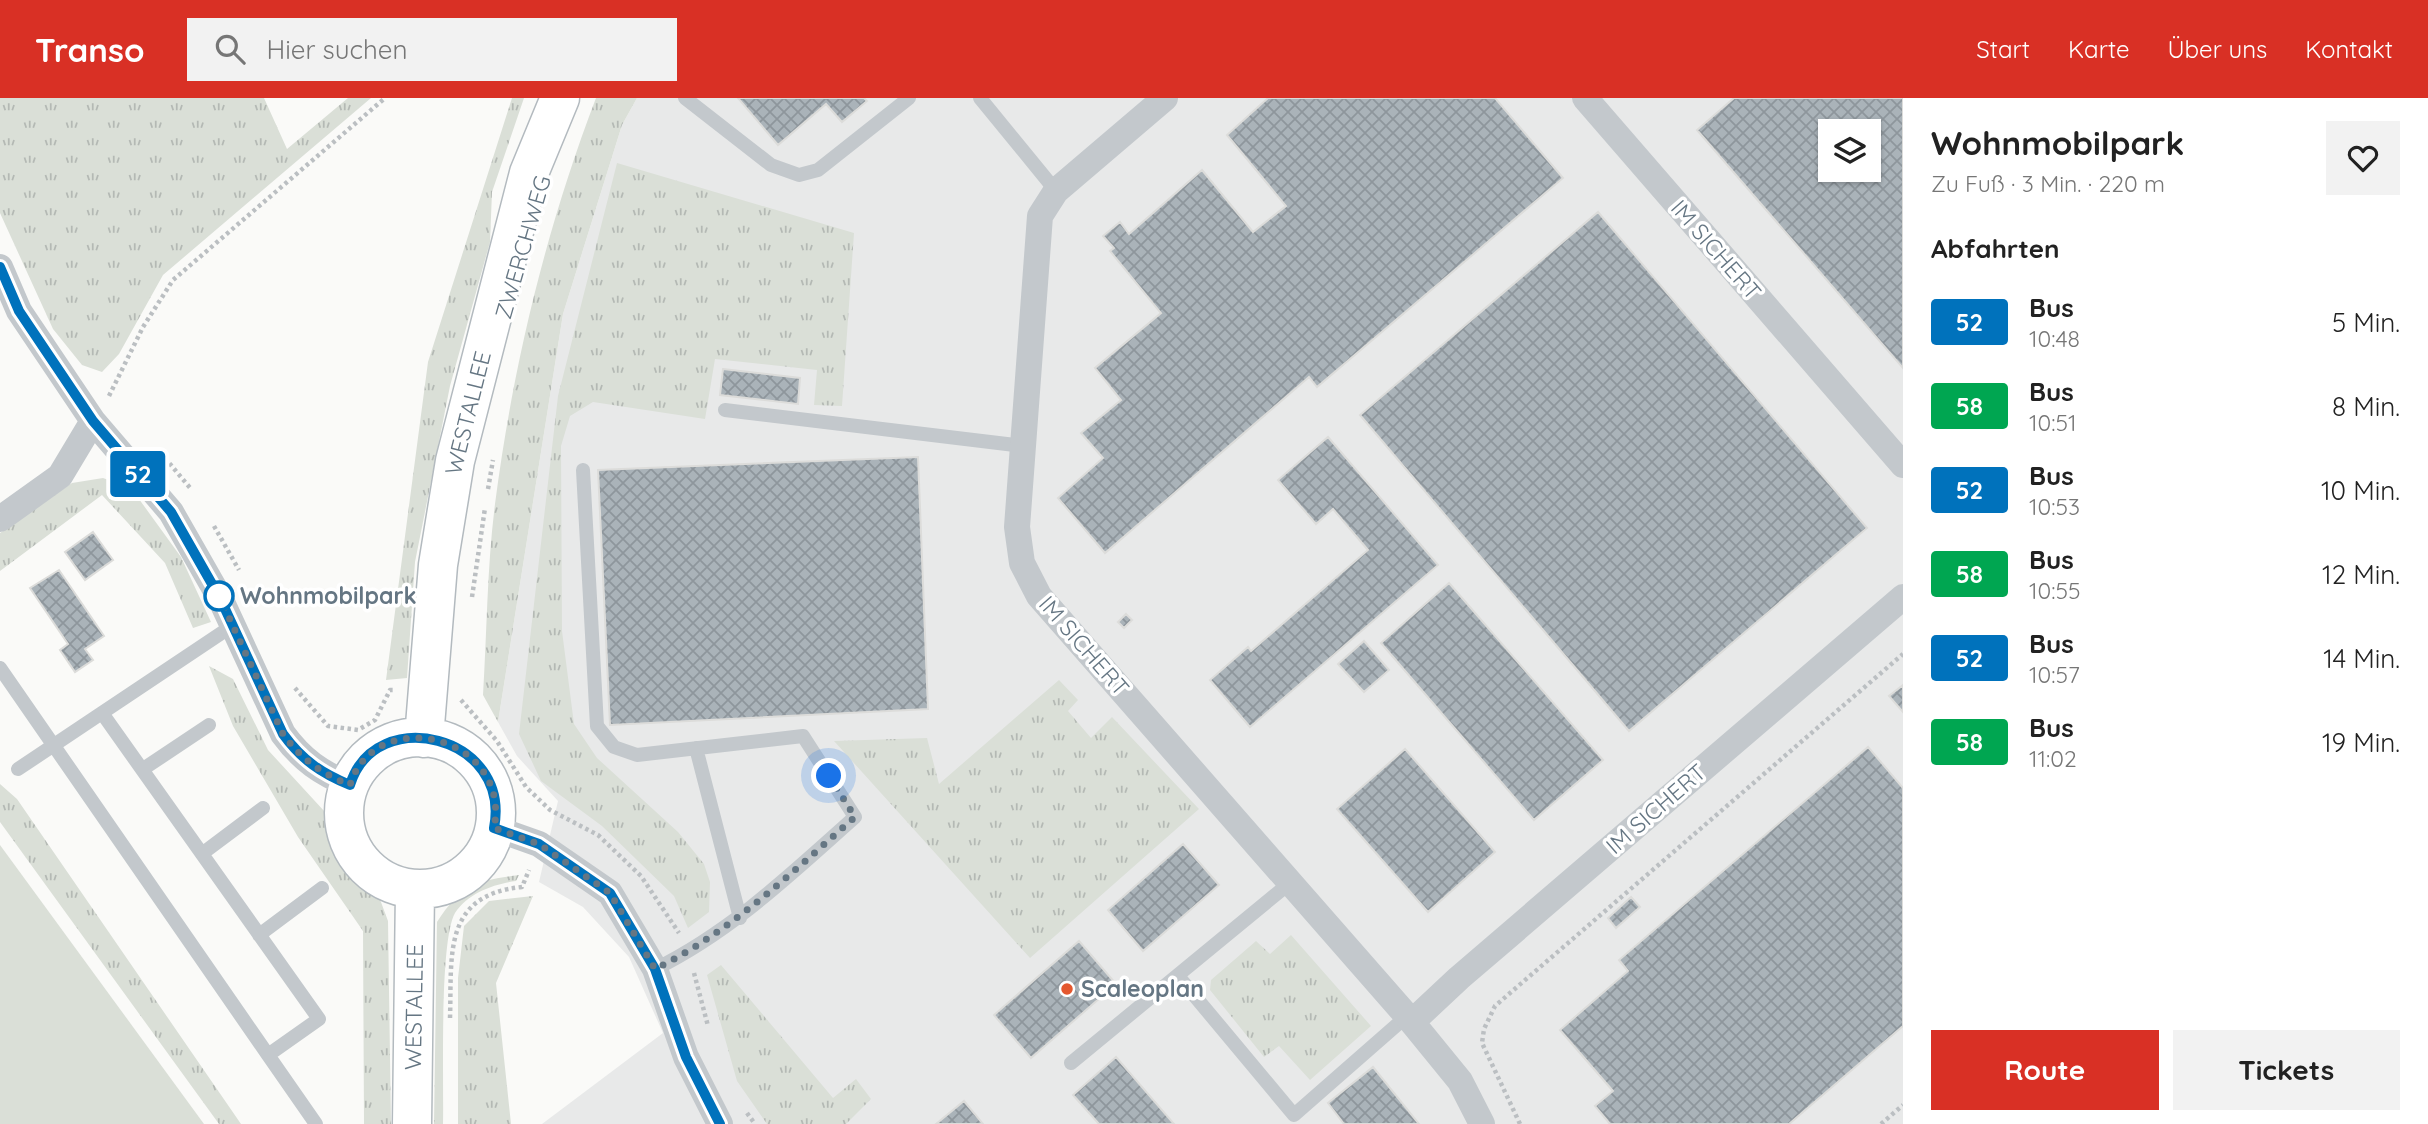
<!DOCTYPE html>
<html lang="de">
<meta charset="utf-8">
<style>
body{margin:0;font-family:Quicksand,sans-serif;background:#f2f2f2;color:#222;height:100vh;display:flex;flex-direction:column;font-size:26px;white-space:nowrap}
*{box-sizing:border-box;margin:0}
p{font-size:23px;color:#767676}
.icon{flex:none;width:38px;height:38px;fill:none;stroke:currentColor;stroke-width:2;stroke-linecap:round;stroke-linejoin:round}
.map{position:relative;flex:1;overflow:hidden}
.drawer{display:flex;flex-direction:column;background:#fff;width:525px}
.drawer>*{flex:none}
.badge{padding:0 14px;border-radius:5px;font-size:24px;line-height:46px}
.buttons{position:absolute;left:1818px;top:21px;display:grid;gap:14px}
.buttons a{display:grid;place-items:center;width:63px;height:63px;border-radius:0px;background:#fff;box-shadow:0 2px 5px #0004;font-size:35px}
.you{position:absolute;width:35px;height:35px;margin:-18px;border:5px solid #fff;border-radius:50%;background:#1a73e8;box-shadow:0 0 0 10px #1a73e833}
.map>.badge{position:absolute;translate:-50% -50%;box-shadow:0 0 0 4px #fff}
h2{padding:0 28px;font-size:26px;line-height:63px}
.round{display:grid;place-items:center;flex:none;width:74px;height:74px;border-radius:0px;background:#f2f2f2}
.headline{display:flex;align-items:center;justify-content:space-between;height:119px;padding:0 28px}
h1{font-size:33px;font-weight:700;line-height:52px}
.action{display:flex;gap:14px;margin-top:auto;padding:14px 28px}
.action a{flex:1;height:80px;border-radius:0px;background:#d93025;color:#fff;font-size:28px;font-weight:700;line-height:80px;text-align:center}
.action a+a{background:#f2f2f2;color:#222}
ul{padding:0;list-style:none}
li{display:flex;align-items:center;gap:21px;height:84px;padding:0 28px}
li div{flex:1}
li b{display:block;font-size:26px}
li em{font-style:normal}
li .badge{min-width:77px;font-weight:700;text-align:center}
header{display:flex;align-items:center;gap:42px;box-sizing:border-box;height:98px;padding:0 35px;background:#d93025;color:#fff}
header strong{font-size:33px}
nav{display:flex;gap:38px;margin-inline-start:auto;font-size:24px}
.search{width:490px;height:63px;background:#f2f2f2;display:flex;align-items:center;gap:18px;box-sizing:border-box;padding:0 24px;border-radius:0px;color:#767676;font-size:26px}
main{display:flex;flex:1;min-height:0}
.map>svg:first-child{display:block}
</style>
<header>
<strong>Transo</strong>
<div class="search"><svg class="icon" aria-label="search" viewBox="0 0 24 24"><circle cx="10" cy="10" r="6"/><path d="M15 15l6 6"/></svg>Hier suchen</div>
<nav><a>Start</a><a>Karte</a><a>Über uns</a><a>Kontakt</a></nav>
</header>
<main>
<div class="map">
<svg width="1903" height="1026" viewBox="0 0 1903 1026">
<defs>
<pattern id="grass-tufts" width="24" height="20" patternUnits="userSpaceOnUse" patternTransform="scale(1.75)"><rect width="24" height="20" fill="#dadfd7"/><path d="M3 7l-1-3M5 7V3M7 7l1-3M15 17l-1-3M17 17v-4M19 17l1-3" fill="none" stroke="#b4b9b4"/></pattern>
<pattern id="building-cross-hatch" width="8" height="8" patternUnits="userSpaceOnUse" patternTransform="scale(1.75)"><rect width="8" height="8" fill="#aab3b9"/><path d="M0 0l8 8M0 8l8-8" fill="none" stroke="#8e969c"/></pattern>
</defs>
<rect width="100%" height="100%" fill="#fafaf8"/>
<path fill="#e8e9e9" fill-rule="evenodd" d="M637,0H1903V1026H542L663,935L629,859L583,809L539,784L558,703L517,658L498,624L563,216L622,27ZM1830,33H1869V72H1830Z"/>
<path fill="url(#grass-tufts)" d="M0,0H264L287,51L348,0H371L163,177L119,256L102,274L82,267L53,231L0,115Z
M512,0H524L492,94L490,144L450,288L415,464L407,580L386,582L428,264Z
M596,0H637L622,27L563,216L498,624L483,597C487,534 487,469 495,406C513,267 546,131 596,0Z
M617,65L854,135L842,308L814,307L817,272L715,261L705,321L593,304L570,318L561,348L562,533L574,626L597,660L678,734L704,766L710,784L709,814L688,830L674,798L602,728L541,683L519,636L558,298Z
M103,380L131,390L181,459L211,524L193,530L165,465L102,397L0,473V435L72,385Z
M209,568L233,581L268,652L325,714L340,758L378,796L388,823L391,1026H364L363,833L298,739L233,628Z
M1059,582L1078,602L1068,613L1091,640L1112,619L1199,711L1030,860L834,643L927,640L939,686Z
M0,686L17,701L241,1026H219L0,724Z
M519,777L516,783C494,786 468,795 455,815C439,843 444,986 443,1026H434L437,824C462,786 475,783 519,777Z
M533,798L496,885L511,1026H458V880L464,828L489,803Z
M1291,837L1371,928L1310,982L1279,948L1264,959L1210,892L1211,882L1256,843L1270,856Z
M721,867L833,1000L856,981L871,1001L846,1026H767L737,983L707,877Z"/>
<path fill="#dadfd7" d="M0,747L204,1026H0Z"/>
<path fill="url(#building-cross-hatch)" stroke="#dcdcda" stroke-width="2" fill-rule="evenodd" d="M738,0H864L867,3L842,24L826,6L778,47Z
M1268,0H1495L1563,80L1317,289L1309,279L1105,455L1058,400L1103,360L1081,335L1121,302L1095,270L1161,215L1110,153L1114,150L1103,138L1120,124L1129,136L1202,72L1253,134L1286,108L1227,37Z
M1734,0H1903V270L1697,32ZM1830,33H1869V72H1830Z
M1598,114L1867,430L1629,633L1360,317Z
M723,271L800,280L798,306L720,297Z
M1328,339L1438,467L1250,629L1210,582L1248,549L1251,553L1368,452L1333,411L1316,426L1278,382Z
M918,359L928,611L610,627L598,372Z
M93,434L113,462L85,482L65,454Z
M59,472L104,538L85,551L93,562L75,574L60,552L68,546L30,490Z
M1449,485L1603,662L1534,722L1381,545Z
M1126,516L1132,522L1124,530L1118,524Z
M1364,543L1389,572L1364,594L1338,566Z
M1903,587V614L1889,598Z
M1868,649L1903,690V928L1789,1026H1610L1595,1008L1613,993L1560,932L1628,873L1619,862Z
M1405,651L1495,754L1428,814L1337,711Z
M1183,746L1219,787L1143,853L1108,812Z
M1631,799L1640,809L1616,830L1608,820Z
M1079,843L1116,886L1031,960L994,917Z
M1116,959L1174,1026H1099L1073,997Z
M1373,969L1419,1026H1344L1328,1005Z
M964,1003L983,1026H936Z"/>
<g fill="none" stroke-linecap="round" stroke-linejoin="round">
<defs>
<path id="secondary" d="M344 715a76 76 0 1 1 152 0a76 76 0 1 1-152 0Z
M424,640L438,467L455,363L529,75L560,0
M412,1026L415,791"/>
</defs>
<use href="#secondary" stroke="#b3babf" stroke-width="41"/>
<path stroke="#bbbfc2" stroke-width="4.5" stroke-dasharray="3.5 3.5" stroke-linecap="butt" d="M109,298L143,229L173,182L385,0
M165,360L191,391
M488,391L493,362
M214,428L239,472
M472,499L485,410
M295,590L328,628L358,632L375,622L390,592H395
M461,602L497,643L526,689L550,712L598,737L641,778L679,835
M694,875L708,928
M450,920C452,857 442,797 522,789L529,772
M747,1015L755,1026
M1520,1026L1482,945L1484,931L1495,908L1903,556
M1881,1026L1903,1007"/>
<path stroke="#c3c8cc" stroke-width="14" d="M685,0L771,67L799,77L818,72L909,0
M980,0L1056,93
M725,312L1023,348
M583,372L597,628L614,649L637,657L803,638L855,719C792,775 732,833 655,871
M0,570L268,957
M102,615L319,921L268,957L316,1026
M696,650L740,820
M18,671L232,528
M143,671L209,627
M203,755L263,710
M259,837L322,790
M1178,878L1294,1017L1407,918
M1071,965L1291,784"/>
<path stroke="#c3c8cc" stroke-width="26" d="M1165,0L1056,93L1040,118L1017,429L1022,465L1039,498L1407,918L1460,983L1482,1026
M1585,0L1903,367
M0,169L19,213L93,323L171,414L220,500L283,636C302,662 321,675 350,687
M0,421L60,378L93,323
M494,730L539,746L610,795L655,871L686,959L720,1026
M1412,924L1459,880L1903,499"/>
<use href="#secondary" stroke="#fff" stroke-width="38"/>
</g>
<g fill="none" stroke-linecap="round" stroke-linejoin="round">
<defs>
<path id="line" d="M0,169L19,213L93,323L171,414L220,500L283,636C302,662 321,675 350,687C375,605 512,637 494,730L539,746L610,795L655,871L686,959L720,1026"/>
</defs>
<use href="#line" stroke="#fff" stroke-width="16"/>
<use href="#line" stroke="#0072bc" stroke-width="10"/>
<path stroke="#657683" stroke-width="7" stroke-dasharray="0 12.6" d="M219,498L283,636C302,662 321,675 350,687C375,605 512,637 494,730L539,746L610,795L655,871C732,833 791,775 855,719L829,678"/>
</g>
<circle fill="#fff" stroke="#0072bc" stroke-width="3.5" cx="219" cy="498" r="14"/>
<circle fill="#e4572e" stroke="#fff" stroke-width="2.5" cx="1067" cy="891" r="7"/>
<g text-anchor="middle" stroke-width="7" stroke-linejoin="round" paint-order="stroke">
<g font-size="23" fill="#657683" stroke="#fff">
<text transform="translate(523 149) rotate(-74)" y="8">ZWERCHWEG</text>
<text transform="translate(1716 152) rotate(49)" y="8">IM SICHERT</text>
<text transform="translate(468 315) rotate(-76)" y="8">WESTALLEE</text>
<text transform="translate(1084 548) rotate(49)" y="8">IM SICHERT</text>
<text transform="translate(1656 711) rotate(-41)" y="8">IM SICHERT</text>
<text transform="translate(414 909) rotate(-89)" y="8">WESTALLEE</text>
</g>
<g font-size="23" font-weight="bold" fill="#657683" stroke="#fff" text-anchor="start">
<text x="240" y="506">Wohnmobilpark</text>
</g>
<g font-size="23" font-weight="bold" fill="#657683" stroke="#fff" text-anchor="start">
<text x="1081" y="899">Scaleoplan</text>
</g>
</g>
</svg>
<div class="buttons">
<a><svg class="icon" aria-label="layers" viewBox="0 0 24 24"><path d="M12 4l9 5-9 5-9-5zM3 14l9 5 9-5"/></svg></a>
</div>
<div class="you" style="left:829px;top:678px"></div>
<b class="badge" style="left:138px;top:376px;background:#0072bc;color:#fff">52</b>
</div>
<section class="drawer">
<div class="headline"><div><h1>Wohnmobilpark</h1><p>Zu Fuß · 3 Min. · 220 m</p></div><a class="round"><svg class="icon" aria-label="heart" viewBox="0 0 24 24"><path d="M12 20l-8-8c-3-5 5-10 8-4 3-6 11-1 8 4z"/></svg></a></div>
<h2>Abfahrten</h2>
<ul>
<li><span class="badge" style="background:#0072bc;color:#fff">52</span><div><b>Bus</b><p>10:48</p></div><em>5 Min.</em></li>
<li><span class="badge" style="background:#00a651;color:#fff">58</span><div><b>Bus</b><p>10:51</p></div><em>8 Min.</em></li>
<li><span class="badge" style="background:#0072bc;color:#fff">52</span><div><b>Bus</b><p>10:53</p></div><em>10 Min.</em></li>
<li><span class="badge" style="background:#00a651;color:#fff">58</span><div><b>Bus</b><p>10:55</p></div><em>12 Min.</em></li>
<li><span class="badge" style="background:#0072bc;color:#fff">52</span><div><b>Bus</b><p>10:57</p></div><em>14 Min.</em></li>
<li><span class="badge" style="background:#00a651;color:#fff">58</span><div><b>Bus</b><p>11:02</p></div><em>19 Min.</em></li>
</ul>
<div class="action"><a>Route</a><a>Tickets</a></div>
</section>
</main>
